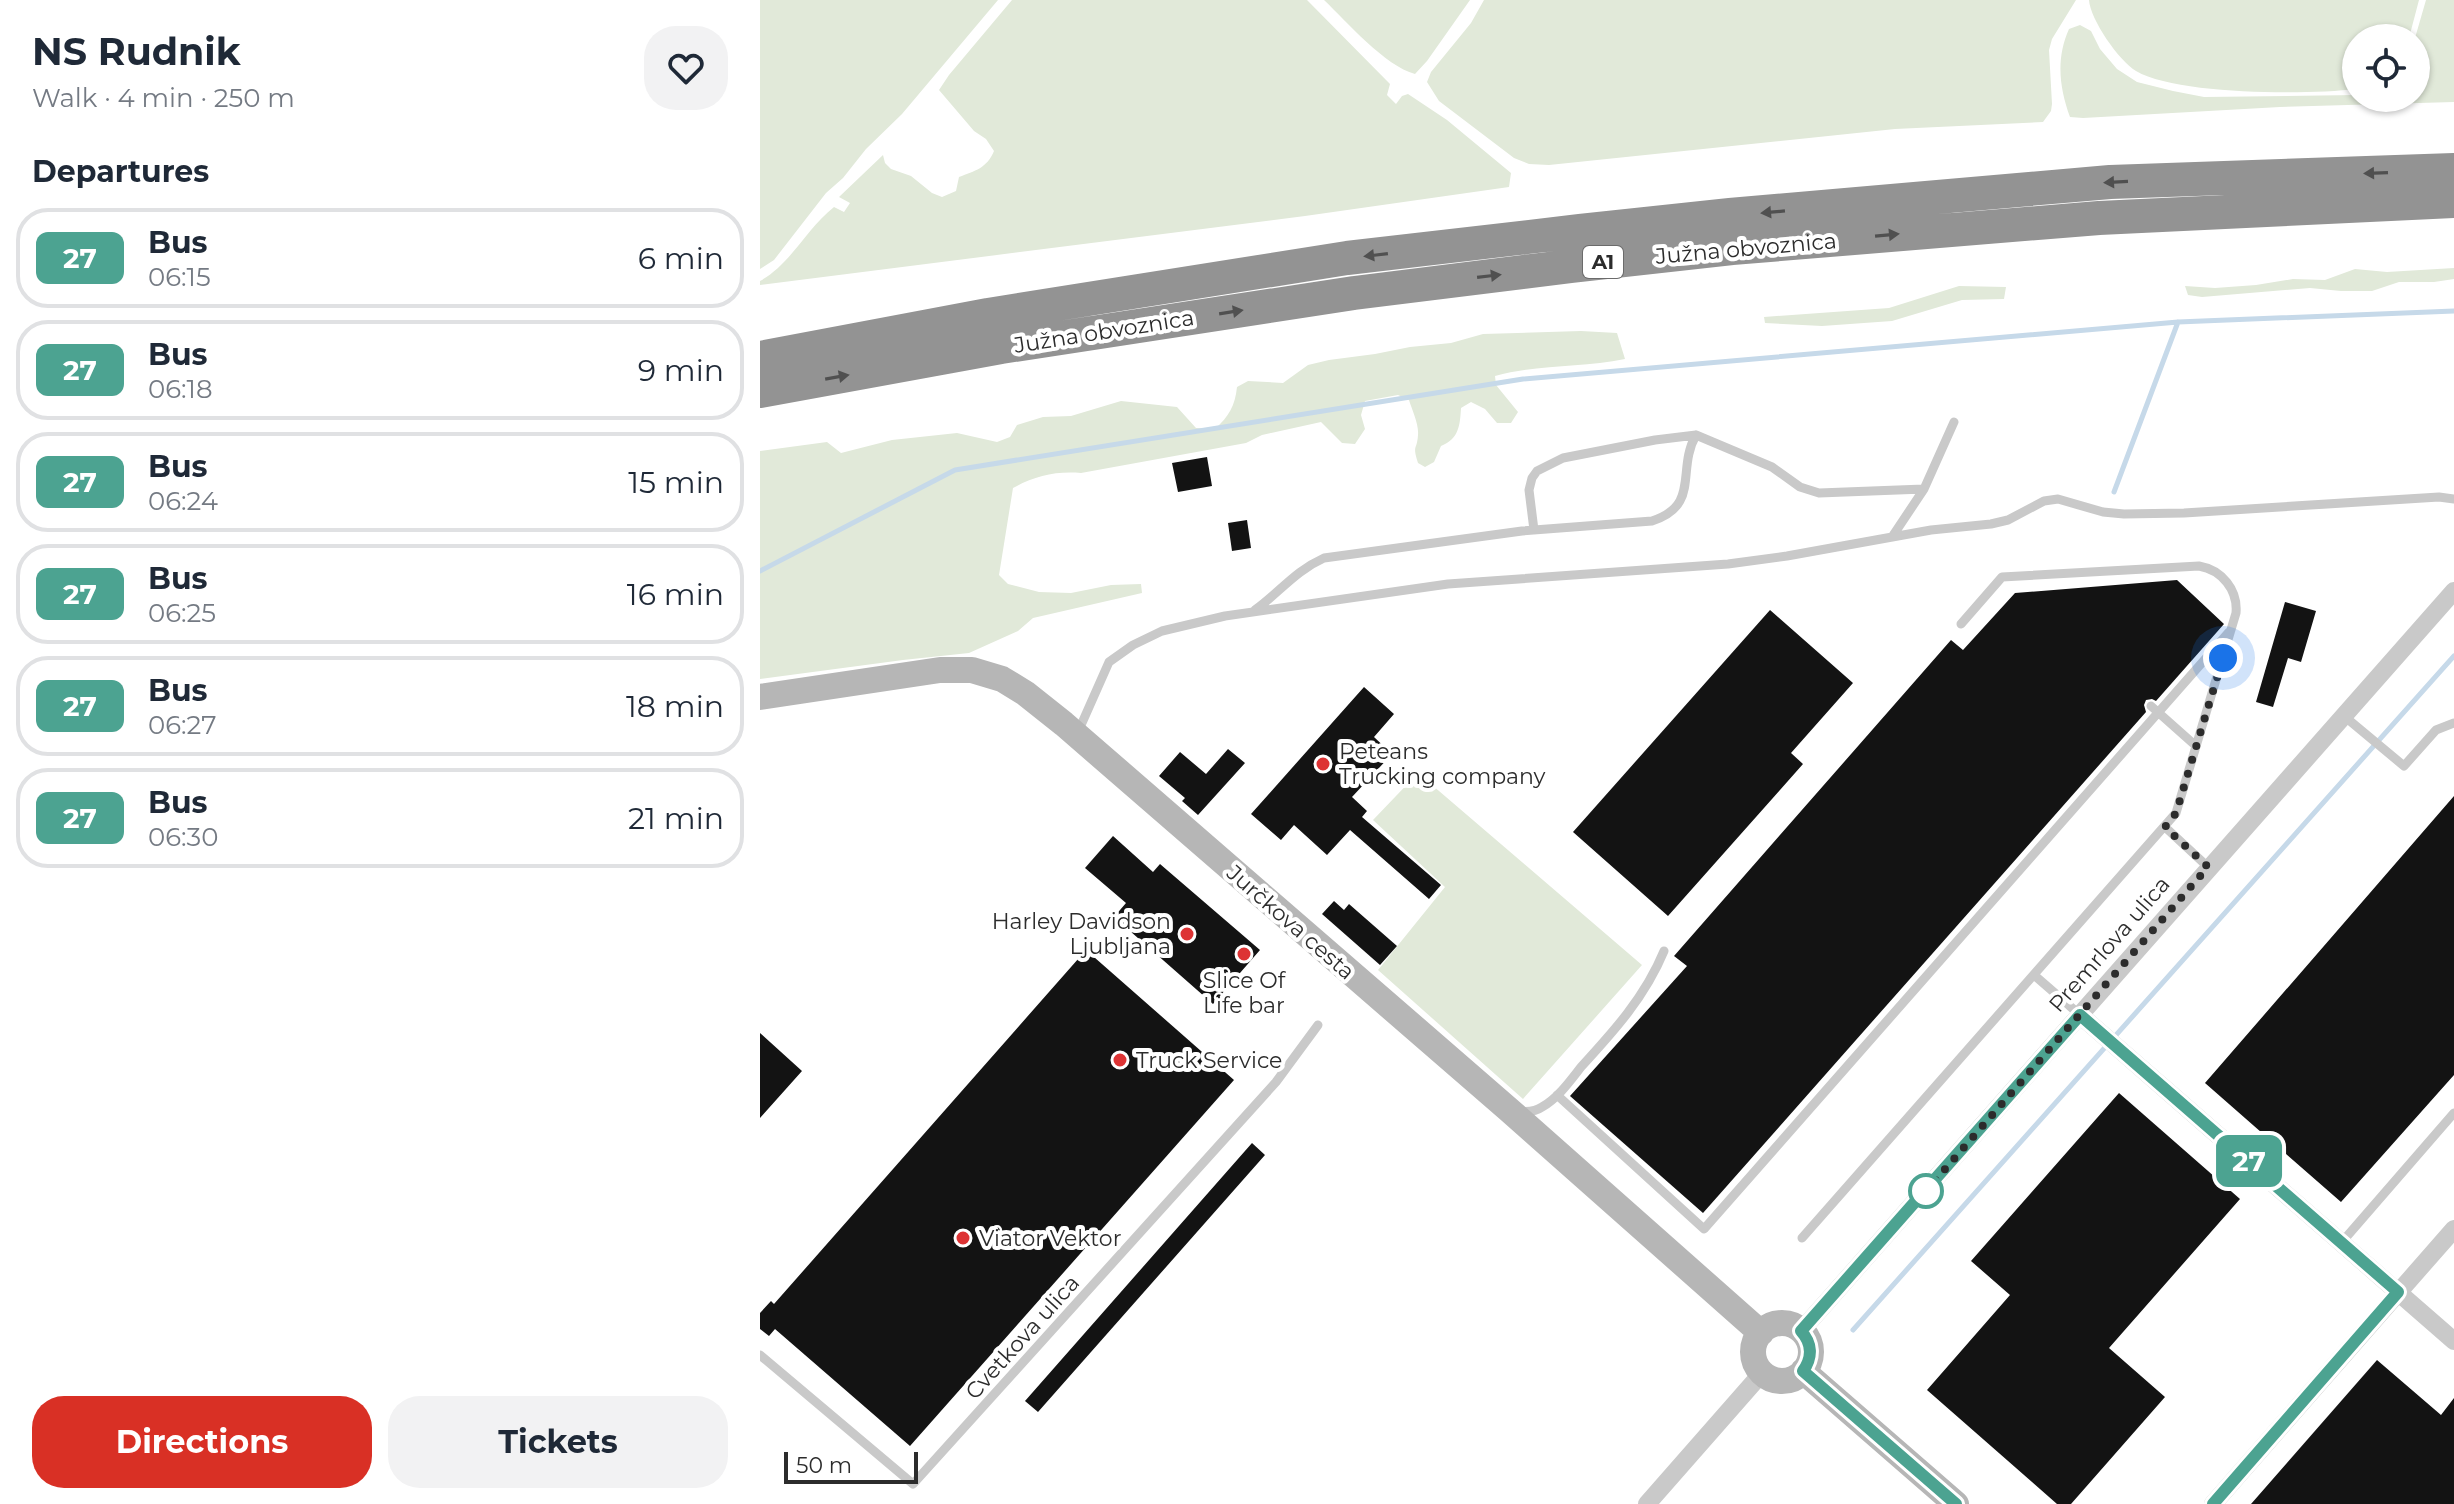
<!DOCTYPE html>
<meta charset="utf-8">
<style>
body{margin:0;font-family:Montserrat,sans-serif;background:#f2f2f3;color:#1f2937;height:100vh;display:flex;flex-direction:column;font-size:30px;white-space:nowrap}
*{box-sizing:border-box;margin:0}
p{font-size:26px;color:#747a83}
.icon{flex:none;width:44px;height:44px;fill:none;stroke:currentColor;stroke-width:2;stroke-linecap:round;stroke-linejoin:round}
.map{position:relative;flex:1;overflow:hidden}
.side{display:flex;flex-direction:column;background:#fff;width:760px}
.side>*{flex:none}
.badge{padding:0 16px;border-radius:12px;font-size:28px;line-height:52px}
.tools{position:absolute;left:1582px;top:24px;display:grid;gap:16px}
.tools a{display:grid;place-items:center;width:88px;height:88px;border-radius:50%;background:#fff;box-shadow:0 2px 6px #0004;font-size:40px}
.scale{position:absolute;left:24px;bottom:20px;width:134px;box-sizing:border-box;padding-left:8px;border:4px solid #2c2c2c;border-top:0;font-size:22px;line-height:28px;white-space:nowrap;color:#2c2c2c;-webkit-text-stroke:6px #fff;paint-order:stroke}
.you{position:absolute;width:40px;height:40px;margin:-20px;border:6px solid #fff;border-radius:50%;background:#1a73e8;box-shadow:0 0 0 12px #1a73e833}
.map>.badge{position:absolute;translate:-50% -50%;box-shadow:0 0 0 4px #fff}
h2{padding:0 32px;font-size:30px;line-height:72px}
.round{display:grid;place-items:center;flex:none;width:84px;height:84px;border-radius:32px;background:#f2f2f3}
.summary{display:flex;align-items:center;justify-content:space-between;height:136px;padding:0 32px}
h1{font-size:38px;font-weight:700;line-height:60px}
.action{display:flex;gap:16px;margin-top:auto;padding:16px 32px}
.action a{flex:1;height:92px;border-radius:32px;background:#d93025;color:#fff;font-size:32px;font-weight:700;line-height:92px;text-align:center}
.action a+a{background:#f2f2f3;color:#1f2937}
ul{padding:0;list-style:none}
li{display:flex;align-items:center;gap:24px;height:100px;margin:0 16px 12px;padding:0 16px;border:4px solid #e0e1e3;border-radius:32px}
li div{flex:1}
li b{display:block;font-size:30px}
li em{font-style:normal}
li .badge{min-width:88px;font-weight:700;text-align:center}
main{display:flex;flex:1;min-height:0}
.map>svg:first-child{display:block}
</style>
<main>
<section class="side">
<div class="summary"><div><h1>NS Rudnik</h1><p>Walk · 4 min · 250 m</p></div><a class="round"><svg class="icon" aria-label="heart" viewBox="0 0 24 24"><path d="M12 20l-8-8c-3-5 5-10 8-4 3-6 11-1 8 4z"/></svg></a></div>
<h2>Departures</h2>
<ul>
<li><span class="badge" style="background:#4ca391;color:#fff">27</span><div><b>Bus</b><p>06:15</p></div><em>6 min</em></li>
<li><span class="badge" style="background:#4ca391;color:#fff">27</span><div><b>Bus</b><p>06:18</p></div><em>9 min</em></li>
<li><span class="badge" style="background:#4ca391;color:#fff">27</span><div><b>Bus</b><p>06:24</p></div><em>15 min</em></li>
<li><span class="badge" style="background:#4ca391;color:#fff">27</span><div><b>Bus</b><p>06:25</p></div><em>16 min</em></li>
<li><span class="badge" style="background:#4ca391;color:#fff">27</span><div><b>Bus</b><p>06:27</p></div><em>18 min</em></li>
<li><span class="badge" style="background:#4ca391;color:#fff">27</span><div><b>Bus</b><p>06:30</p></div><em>21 min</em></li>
</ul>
<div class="action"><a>Directions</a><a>Tickets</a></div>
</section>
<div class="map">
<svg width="1694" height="1504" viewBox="0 0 1694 1504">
<rect width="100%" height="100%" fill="#fff"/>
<path fill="#e1e9d9" d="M0,0H238L142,114L106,149L83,178L66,193L14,260L0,269Z
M252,0H547L630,84L627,95L636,104L642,96L648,94L687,120L751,173L749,187L545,216L0,285V281C31,264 46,229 74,207L84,212L90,203L79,197L123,155L125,163L131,169L151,176L172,193L182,197L196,191L199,177C215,171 227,168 234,151L226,139L214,131L179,90L189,75Z
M564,0H710L667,61L655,74C625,66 587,22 564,0Z
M724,0H1316L1292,39L1289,50L1292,104L1291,111L1283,122L1135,129L789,165L769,164L754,158L679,101L667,82L671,72L711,23Z
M1329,0H1659L1649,38H1596V89C1547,95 1417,95 1376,71C1359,61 1330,19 1329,0Z
M1666,0H1694V102L1520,107L1323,118L1310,117C1299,87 1296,58 1309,29L1320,25L1331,31L1340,49L1357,69L1377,82L1413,91L1444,97L1596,95V98H1656L1655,38Z
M1694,268V279L1674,282H1639L1612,291H1581L1550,288L1442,297L1428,295L1425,286L1455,288L1496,285L1533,279L1565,280L1595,269L1627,272Z
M1199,286L1246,287L1244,299L1202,300L1132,321L1062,326L1005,323L1004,317L1129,308Z
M821,331L857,333L865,359C822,368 778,364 735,376L736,385L758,412L751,423H737L725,409L711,402L701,408C700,425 699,439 681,446L674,462L665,467L658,463C652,444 657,451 658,435C659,424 652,410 649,400L638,395L605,401L601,415L605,429L595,444L582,443L561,422L502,435L486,443L321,473C295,471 275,476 253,488L239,575L248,584L279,592L311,593L351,585L381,584L382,593L273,618L258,631L209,653L143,660L0,679V451L67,442L81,453L132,440L197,433L237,442L250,437L257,425L283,417L311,416L361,401L417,407L436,428L455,429C469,416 475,406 477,387L488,381L523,383L548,365L569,360L615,354L650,347L691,343L723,334Z
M658,773L882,965L763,1099L618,970L685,887L613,820Z"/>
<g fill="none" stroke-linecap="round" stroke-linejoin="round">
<path stroke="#c6d9e9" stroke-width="5" d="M1354,492L1418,322
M0,571L195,470L763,379L1418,322L1694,311
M1093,1330L1694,656"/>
</g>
<path fill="#131313" d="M447,457L452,486L418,492L412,463Z
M487,520L491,548L472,551L468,523Z
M1417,580L1464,624L1396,701L1392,699L1386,700L1384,705L1386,712L943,1213L810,1096L927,966L914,956L1191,640L1203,650L1255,593Z
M1525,602L1556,611L1541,662L1528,658L1513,707L1496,702Z
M1010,610L1093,683L1031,753L1043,764L908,916L813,832Z
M604,687L634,714L614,737L632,754L592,797L607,811L602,817L681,885L669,899L590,830L567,855L534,825L521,840L491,814Z
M468,749L485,763L438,815L422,801L425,798L399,776L420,752L446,774Z
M1694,796V1075L1581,1202L1445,1083Z
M353,836L393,872L400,864L500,950L453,1004L354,917L366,903L325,868Z
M574,901L584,910L589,904L637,946L620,965L562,914Z
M326,950L474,1080L150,1446L15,1329L9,1336L0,1329V1313L11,1301L14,1304Z
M0,1033L42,1071L0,1118Z
M1359,1093L1480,1199L1349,1348L1405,1397L1311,1504H1297L1167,1390L1250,1295L1211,1261Z
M492,1143L505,1155L278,1412L265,1401Z
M1617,1360L1681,1415L1694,1398V1504H1491Z"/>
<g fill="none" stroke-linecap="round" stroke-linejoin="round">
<path stroke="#c9c9c9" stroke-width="9" d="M774,530L769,490L772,478L777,471L803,458L895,440L936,435L1012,467L1040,487L1059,493L1164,489
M1132,537L1164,489L1194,422
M495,610C520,592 535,571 564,558L762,531L892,521C941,505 916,470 936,435
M1391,706L1436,746
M1584,716L1644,766L1676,730L1694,723
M318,732L349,662L373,645L402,631L465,616L688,584L968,564L1027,556L1171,530L1231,524L1248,520L1284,501L1298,499L1343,512L1364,514L1424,513L1679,497L1694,499
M1405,827L1448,867
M1274,975L1320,1015
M797,1095L944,1229L1469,632
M758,1111C766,1112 775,1112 782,1107C798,1098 810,1081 821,1067C854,1031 885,997 904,951
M1042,1238L1416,813L1476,613C1478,590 1462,570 1439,566L1242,577L1201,624
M1582,1242L1694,1113
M0,1355L153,1484L516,1082L558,1025"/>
<path stroke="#c9c9c9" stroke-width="18" d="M1320,1015L1694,1341
M1041,1331L1694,591
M887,1504L1002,1373
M1453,1504L1694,1229"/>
<path stroke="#b6b6b6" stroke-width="26" d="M0,697L180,670H212L242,679L265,693L304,724L748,1109L1001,1333
M993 1352a29 29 0 1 1 58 0a29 29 0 1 1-58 0Z
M1043,1371L1196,1504"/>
<path stroke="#939393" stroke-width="34" d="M0,358L228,315L587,258L820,231L970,215L1350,182L1694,170
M0,391L241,347L594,293L812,266L972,248L1339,218L1694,201"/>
</g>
<defs><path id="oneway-solid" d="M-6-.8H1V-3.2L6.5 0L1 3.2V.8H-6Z" transform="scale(2)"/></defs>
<g fill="#505050">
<use href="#oneway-solid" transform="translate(1616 173) rotate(178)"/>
<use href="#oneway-solid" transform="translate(1356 182) rotate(177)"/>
<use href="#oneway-solid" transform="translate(1013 212) rotate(175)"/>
<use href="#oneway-solid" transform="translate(1127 235) rotate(-5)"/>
<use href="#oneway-solid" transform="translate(616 255) rotate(173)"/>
<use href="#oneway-solid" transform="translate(729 276) rotate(-7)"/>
<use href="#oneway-solid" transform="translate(471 312) rotate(-9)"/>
<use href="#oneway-solid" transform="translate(77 377) rotate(-10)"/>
</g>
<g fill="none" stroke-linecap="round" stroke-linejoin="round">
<defs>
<path id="line" d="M1196,1504L1043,1371C1053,1357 1052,1343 1041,1331L1320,1015L1638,1292L1453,1504"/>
</defs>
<use href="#line" stroke="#fff" stroke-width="18"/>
<use href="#line" stroke="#4ca391" stroke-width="12"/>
<path stroke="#2c2c2c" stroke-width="8" stroke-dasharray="0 14.4" d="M1166,1191L1448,867L1405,827L1416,813L1463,658"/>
</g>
<g fill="#dd3334" stroke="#fff" stroke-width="3">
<circle cx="563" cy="764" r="8"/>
<circle cx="427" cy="934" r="8"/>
<circle cx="484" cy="954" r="8"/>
<circle cx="360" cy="1060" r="8"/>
<circle cx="203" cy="1238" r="8"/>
</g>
<circle fill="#fff" stroke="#4ca391" stroke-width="4" cx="1166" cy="1191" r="16"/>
<g text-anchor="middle" stroke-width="8" stroke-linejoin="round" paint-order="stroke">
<rect fill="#fff" stroke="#6b6b6b" stroke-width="2" x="823" y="246" width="40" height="32" rx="6"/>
<g font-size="20" font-weight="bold" fill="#2c2c2c">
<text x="843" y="269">A1</text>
</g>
<g font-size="22" fill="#2c2c2c" stroke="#fff">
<text transform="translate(986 248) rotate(-5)" y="8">Južna obvoznica</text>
<text transform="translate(344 331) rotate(-9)" y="8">Južna obvoznica</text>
<text transform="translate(531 922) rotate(41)" y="8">Jurčkova cesta</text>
<text transform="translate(1349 944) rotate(-49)" y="8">Premrlova ulica</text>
<text transform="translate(262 1337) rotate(-48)" y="8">Cvetkova ulica</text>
</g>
<g font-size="22" fill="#2c2c2c" stroke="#fff" text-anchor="start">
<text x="579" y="759">Peteans<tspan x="579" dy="25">Trucking company</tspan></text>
<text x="411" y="929" text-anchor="end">Harley Davidson<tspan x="411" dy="25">Ljubljana</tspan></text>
<text x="484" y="988" text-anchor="middle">Slice Of<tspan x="484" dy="25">Life bar</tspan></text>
<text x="376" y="1068">Truck Service</text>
<text x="219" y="1246">Viator Vektor</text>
</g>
</g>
</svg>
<div class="tools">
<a><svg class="icon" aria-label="locate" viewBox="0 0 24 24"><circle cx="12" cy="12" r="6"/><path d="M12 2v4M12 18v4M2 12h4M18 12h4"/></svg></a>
</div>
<div class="scale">50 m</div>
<div class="you" style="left:1463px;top:658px"></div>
<b class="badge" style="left:1489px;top:1161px;background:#4ca391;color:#fff">27</b>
</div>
</main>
